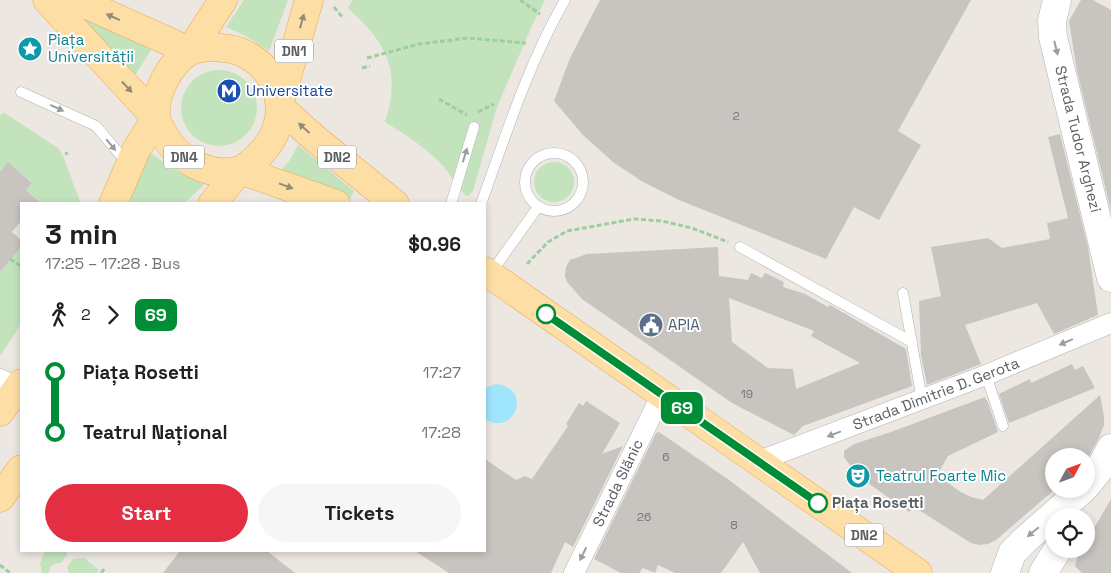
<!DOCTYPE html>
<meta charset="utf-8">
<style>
body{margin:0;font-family:"Space Grotesk",sans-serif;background:#f6f6f6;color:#202124;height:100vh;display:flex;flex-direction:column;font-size:19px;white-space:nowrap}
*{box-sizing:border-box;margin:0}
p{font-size:16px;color:#757577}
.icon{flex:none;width:28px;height:28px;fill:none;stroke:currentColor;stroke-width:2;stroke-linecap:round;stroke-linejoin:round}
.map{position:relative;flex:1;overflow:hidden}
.side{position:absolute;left:20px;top:202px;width:466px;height:350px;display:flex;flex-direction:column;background:#fff;border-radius:0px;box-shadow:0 2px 8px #0003}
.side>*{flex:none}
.badge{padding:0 10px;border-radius:8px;font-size:18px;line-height:32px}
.needle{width:32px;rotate:49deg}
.fabs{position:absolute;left:1045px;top:448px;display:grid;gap:10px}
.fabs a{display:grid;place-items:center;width:50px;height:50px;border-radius:50%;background:#fff;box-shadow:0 2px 8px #0003;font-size:25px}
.map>.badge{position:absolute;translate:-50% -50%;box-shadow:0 0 0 2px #fff}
.legs{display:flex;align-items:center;gap:8px;height:55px;padding:0 25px;font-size:16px}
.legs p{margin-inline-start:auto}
.head{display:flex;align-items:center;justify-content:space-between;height:85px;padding:0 25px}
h1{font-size:28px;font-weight:600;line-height:38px}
.action{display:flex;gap:10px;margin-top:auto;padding:10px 25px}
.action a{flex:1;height:58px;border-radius:30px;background:#e42e41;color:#fff;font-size:20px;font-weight:600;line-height:58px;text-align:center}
.action a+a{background:#f6f6f6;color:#202124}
ul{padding:0 25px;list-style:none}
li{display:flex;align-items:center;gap:18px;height:60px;font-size:19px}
li i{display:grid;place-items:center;width:8px;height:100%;margin:0 6px;background:currentColor}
li i::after{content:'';width:12px;height:12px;margin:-6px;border:4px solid;border-radius:50%;background:#fff}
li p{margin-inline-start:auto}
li:first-child i{background:linear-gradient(#0000 50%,currentColor 0)}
li:last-child i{background:linear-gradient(currentColor 50%,#0000 0)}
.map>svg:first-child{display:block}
</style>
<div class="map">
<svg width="1111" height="573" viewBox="0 0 1111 573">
<rect width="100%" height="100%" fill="#ece7e0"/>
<path fill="#c3e3bd" d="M244,0H288L269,51L246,36L226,27Z
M353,0H545L531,28L497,107L473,191L468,196H466C458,188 452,177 445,168C430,150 404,134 385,122C402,71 386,42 348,8Z
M86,14L155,44L133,78L81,21Z
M181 108a38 38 0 1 1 76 0a38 38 0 1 1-76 0Z
M3,112L58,148L63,156L81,204H36L38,200L26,190L32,182L8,163L0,172V116Z
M298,145L354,191L350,199L278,174L290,160Z
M146,150L175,170L204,185L183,204H127Z
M534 182a20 20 0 1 1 40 0a20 20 0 1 1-40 0Z
M21,247V324L0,356V272Z
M45,551H66L67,555L61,563H57L51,566L48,573H42L40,564Z
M84,558L99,570L96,573H69L67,567L73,559Z"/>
<path fill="#9fe5fc" d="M496,384C534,388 514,438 485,419V388Z"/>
<path fill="#c8c4bf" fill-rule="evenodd" d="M600,0H971L898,131L921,145L879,220L854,207L826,259L679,200L643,182L613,162L583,135L554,101L570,58Z
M1081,0H1093L1111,10V211L1077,71L1069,21Z
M1060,134L1088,247L1098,315L1054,334L1037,303L965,325L981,364L927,385L921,355L919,301L941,296L931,247L988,238L1002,248L1050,239L1047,223L1068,218L1048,137Z
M8,162L32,183L26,190L42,204H21V221L12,232L21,240V247L0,272V172Z
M718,247L719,276L748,280L751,273L762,278L765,273L784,282L783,287L805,294L828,307L830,305L906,349L912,386L803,426L794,435L732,403L582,299L567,282L565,276L566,267L570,260L587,254ZM729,298L814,331L811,336L860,363L796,389L793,369L768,368L732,342Z
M1072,364L1075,370L1083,366L1095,388L1009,423L999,394L1030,379L1031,383Z
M1100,395L1104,416V425L1099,438L1089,456H1054V490L996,540L988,544L979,545L971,543L914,507L909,512L858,476L844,457V451L854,444L891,432L985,397L986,400H987L998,432L948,456L937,475L959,491L971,497L983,500Z
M586,401L620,423L602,454L623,446L573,547L565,542L551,573H449L415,551H485V459L516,480L525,476L532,479L568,426L566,424L579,403L583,406Z
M659,432L729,480L852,573H760L743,542L721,573H675L658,565L655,573L643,568L639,573H621L594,559L656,433Z
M1111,499V573H1082L1075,566L1077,558L1082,549H1086V542Z
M180,551H267L295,573H163Z"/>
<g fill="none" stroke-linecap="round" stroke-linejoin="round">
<defs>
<path id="lane" d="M21,92L96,126L127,163
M525 182a29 29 0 1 1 58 0a29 29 0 1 1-58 0Z
M451,204L474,127
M481,204C506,135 528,64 565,0
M740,247L912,342
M490,274L538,207
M903,293L922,400
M986,375L1003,426"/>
<path id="street" d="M0,379L18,388
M759,461L986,375L1111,323
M574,573L662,394"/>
<path id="secondary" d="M1057,0L1052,21L1053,37L1111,278
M1086,486L1099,470L1111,448
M1005,573L1012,553L1026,539L1083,489
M1043,573L1058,549"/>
<path id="primary" d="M47,0L156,118
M76,0L190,51
M212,47C221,48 230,48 238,51C281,67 293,118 263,151C257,157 248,167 240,170C209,179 177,159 163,133C160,128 156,122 156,116C154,93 170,63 190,51C196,48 205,48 212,47Z
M190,51L223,0
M280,102L309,0
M281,108L313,137L395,204
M240,170L336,204
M113,204L136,150L156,118
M212,204L240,170
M485,271L918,573
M0,412L21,383
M0,498L21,469"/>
</defs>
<use href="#lane" stroke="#b1b4b8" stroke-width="11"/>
<use href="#street" stroke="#b1b4b8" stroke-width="21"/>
<use href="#secondary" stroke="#b0b5b8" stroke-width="29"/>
<use href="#primary" stroke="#eda858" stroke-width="29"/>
<path stroke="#9ccea0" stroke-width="3" stroke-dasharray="5 2.5" stroke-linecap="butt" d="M520,0L540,14
M334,7L343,18
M367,58L419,44L468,38L526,43
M362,68L370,66
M439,99L467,115
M478,112L494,104
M65,154L68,153
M10,259L21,266
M527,264L548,242L567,231L634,219L662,221L692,228L728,242
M0,565L10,573
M101,573L105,568"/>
<use href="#lane" stroke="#fff" stroke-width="10"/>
<use href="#street" stroke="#fff" stroke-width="20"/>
<use href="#secondary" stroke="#fff" stroke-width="28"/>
<use href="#primary" stroke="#fddea4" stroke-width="28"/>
</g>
<defs><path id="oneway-solid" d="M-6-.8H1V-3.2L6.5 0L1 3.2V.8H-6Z" transform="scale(1.25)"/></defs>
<g fill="#928b78">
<use href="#oneway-solid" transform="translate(113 17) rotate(-156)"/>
<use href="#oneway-solid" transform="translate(302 21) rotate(-74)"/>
<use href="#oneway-solid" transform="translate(127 87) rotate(47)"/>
<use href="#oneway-solid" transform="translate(304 128) rotate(-138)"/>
<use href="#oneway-solid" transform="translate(286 186) rotate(20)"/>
</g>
<g fill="#9b9ea0">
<use href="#oneway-solid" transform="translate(1056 48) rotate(76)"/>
<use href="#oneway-solid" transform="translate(57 108) rotate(25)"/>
<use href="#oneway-solid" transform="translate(111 145) rotate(50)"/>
<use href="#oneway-solid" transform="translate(465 155) rotate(-73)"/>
<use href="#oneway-solid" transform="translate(1066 342) rotate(157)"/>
<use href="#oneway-solid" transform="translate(834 434) rotate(159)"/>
<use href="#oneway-solid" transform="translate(1033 532) rotate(140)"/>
<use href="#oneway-solid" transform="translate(583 554) rotate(116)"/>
</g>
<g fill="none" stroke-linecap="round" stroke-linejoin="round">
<defs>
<path id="line-1" d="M546,314L818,503"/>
</defs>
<use href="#line-1" stroke="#fff" stroke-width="11"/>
<use href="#line-1" stroke="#008d36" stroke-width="8"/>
</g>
<defs>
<symbol id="sight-disc" viewBox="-11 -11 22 22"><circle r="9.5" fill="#0f9aa8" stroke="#fff"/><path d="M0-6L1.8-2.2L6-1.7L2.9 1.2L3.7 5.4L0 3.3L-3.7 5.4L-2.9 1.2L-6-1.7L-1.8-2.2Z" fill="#fff"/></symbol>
<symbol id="metro-disc" viewBox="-11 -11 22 22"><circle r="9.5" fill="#1a4fb4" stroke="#fff"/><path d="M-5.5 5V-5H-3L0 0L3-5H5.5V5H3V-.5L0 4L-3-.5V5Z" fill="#fff"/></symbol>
<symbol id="civic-disc" viewBox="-11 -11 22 22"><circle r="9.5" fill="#5c6f8a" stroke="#fff"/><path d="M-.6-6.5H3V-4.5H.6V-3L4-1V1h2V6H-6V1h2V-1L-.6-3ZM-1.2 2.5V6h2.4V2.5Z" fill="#fff"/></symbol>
<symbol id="theatre-disc" viewBox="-11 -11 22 22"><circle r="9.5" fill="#0f9aa8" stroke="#fff"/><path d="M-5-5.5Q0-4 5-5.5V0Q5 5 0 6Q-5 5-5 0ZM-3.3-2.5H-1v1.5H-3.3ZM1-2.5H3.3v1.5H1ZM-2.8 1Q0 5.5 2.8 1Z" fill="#fff"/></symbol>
</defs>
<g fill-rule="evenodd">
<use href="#sight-disc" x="16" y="35" width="28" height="28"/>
<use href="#metro-disc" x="215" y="77" width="28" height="28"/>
<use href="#civic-disc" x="637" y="311" width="28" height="28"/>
<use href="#theatre-disc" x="844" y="462" width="28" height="28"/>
</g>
<g fill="#fff" stroke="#008d36" stroke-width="2.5">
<circle cx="546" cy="314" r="9"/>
<circle cx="818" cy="503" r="9"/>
</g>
<g text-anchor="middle" stroke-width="4" stroke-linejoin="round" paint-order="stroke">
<g font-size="12" fill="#757878">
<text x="736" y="120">2</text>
<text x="747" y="398">19</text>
<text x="666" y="461">6</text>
<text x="644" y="521">26</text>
<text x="734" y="529">8</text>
</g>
<g fill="#fff" stroke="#8b8e90" stroke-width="1">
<rect x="275" y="39.5" width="38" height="23" rx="4"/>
<rect x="164" y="145.5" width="40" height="23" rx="4"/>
<rect x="318" y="145.5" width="38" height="23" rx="4"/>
<rect x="845" y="523.5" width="38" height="23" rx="4"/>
</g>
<g font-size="14" font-weight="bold" fill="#595e61">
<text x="294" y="56">DN1</text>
<text x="184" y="162">DN4</text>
<text x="337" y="162">DN2</text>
<text x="864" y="540">DN2</text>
</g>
<g font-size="15" fill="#0d838f" stroke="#fff" text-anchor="start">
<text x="48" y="45">Piața<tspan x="48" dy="17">Universității</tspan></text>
<text x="876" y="481">Teatrul Foarte Mic</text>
</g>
<g font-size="15" fill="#164399" stroke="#fff" text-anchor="start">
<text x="246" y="96">Universitate</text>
</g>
<g font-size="15" fill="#595e61" stroke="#fff">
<text transform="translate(1078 139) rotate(76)" y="5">Strada Tudor Arghezi</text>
<text transform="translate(936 394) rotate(-21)" y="5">Strada Dimitrie D. Gerota</text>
<text transform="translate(618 483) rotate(-64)" y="5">Strada Slănic</text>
</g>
<g font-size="15" fill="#4e5e75" stroke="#fff" text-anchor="start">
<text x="668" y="330">APIA</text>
</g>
<g font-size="15" font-weight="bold" fill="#595e61" stroke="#fff" text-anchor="start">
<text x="832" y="508">Piața Rosetti</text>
</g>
</g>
</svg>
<div class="fabs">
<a><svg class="needle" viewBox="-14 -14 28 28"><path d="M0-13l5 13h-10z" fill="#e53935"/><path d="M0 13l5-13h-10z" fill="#757577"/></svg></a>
<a><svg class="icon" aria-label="locate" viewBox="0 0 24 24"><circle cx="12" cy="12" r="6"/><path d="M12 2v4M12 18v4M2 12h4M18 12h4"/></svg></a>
</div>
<b class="badge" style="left:682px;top:408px;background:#008d36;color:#fff">69</b>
<section class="side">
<div class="head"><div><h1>3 min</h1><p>17:25 – 17:28 · Bus</p></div><b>$0.96</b></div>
<div class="legs"><svg class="icon" aria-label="walk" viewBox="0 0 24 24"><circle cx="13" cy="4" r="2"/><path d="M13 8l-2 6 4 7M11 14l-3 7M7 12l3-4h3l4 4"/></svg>2<svg class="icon" aria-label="forward" viewBox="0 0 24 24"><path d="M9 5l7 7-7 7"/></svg><b class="badge" style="background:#008d36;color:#fff">69</b></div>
<ul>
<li><i style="color:#008d36"></i><b>Piața Rosetti</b><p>17:27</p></li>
<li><i style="color:#008d36"></i><b>Teatrul Național</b><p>17:28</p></li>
</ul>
<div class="action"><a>Start</a><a>Tickets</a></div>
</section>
</div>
